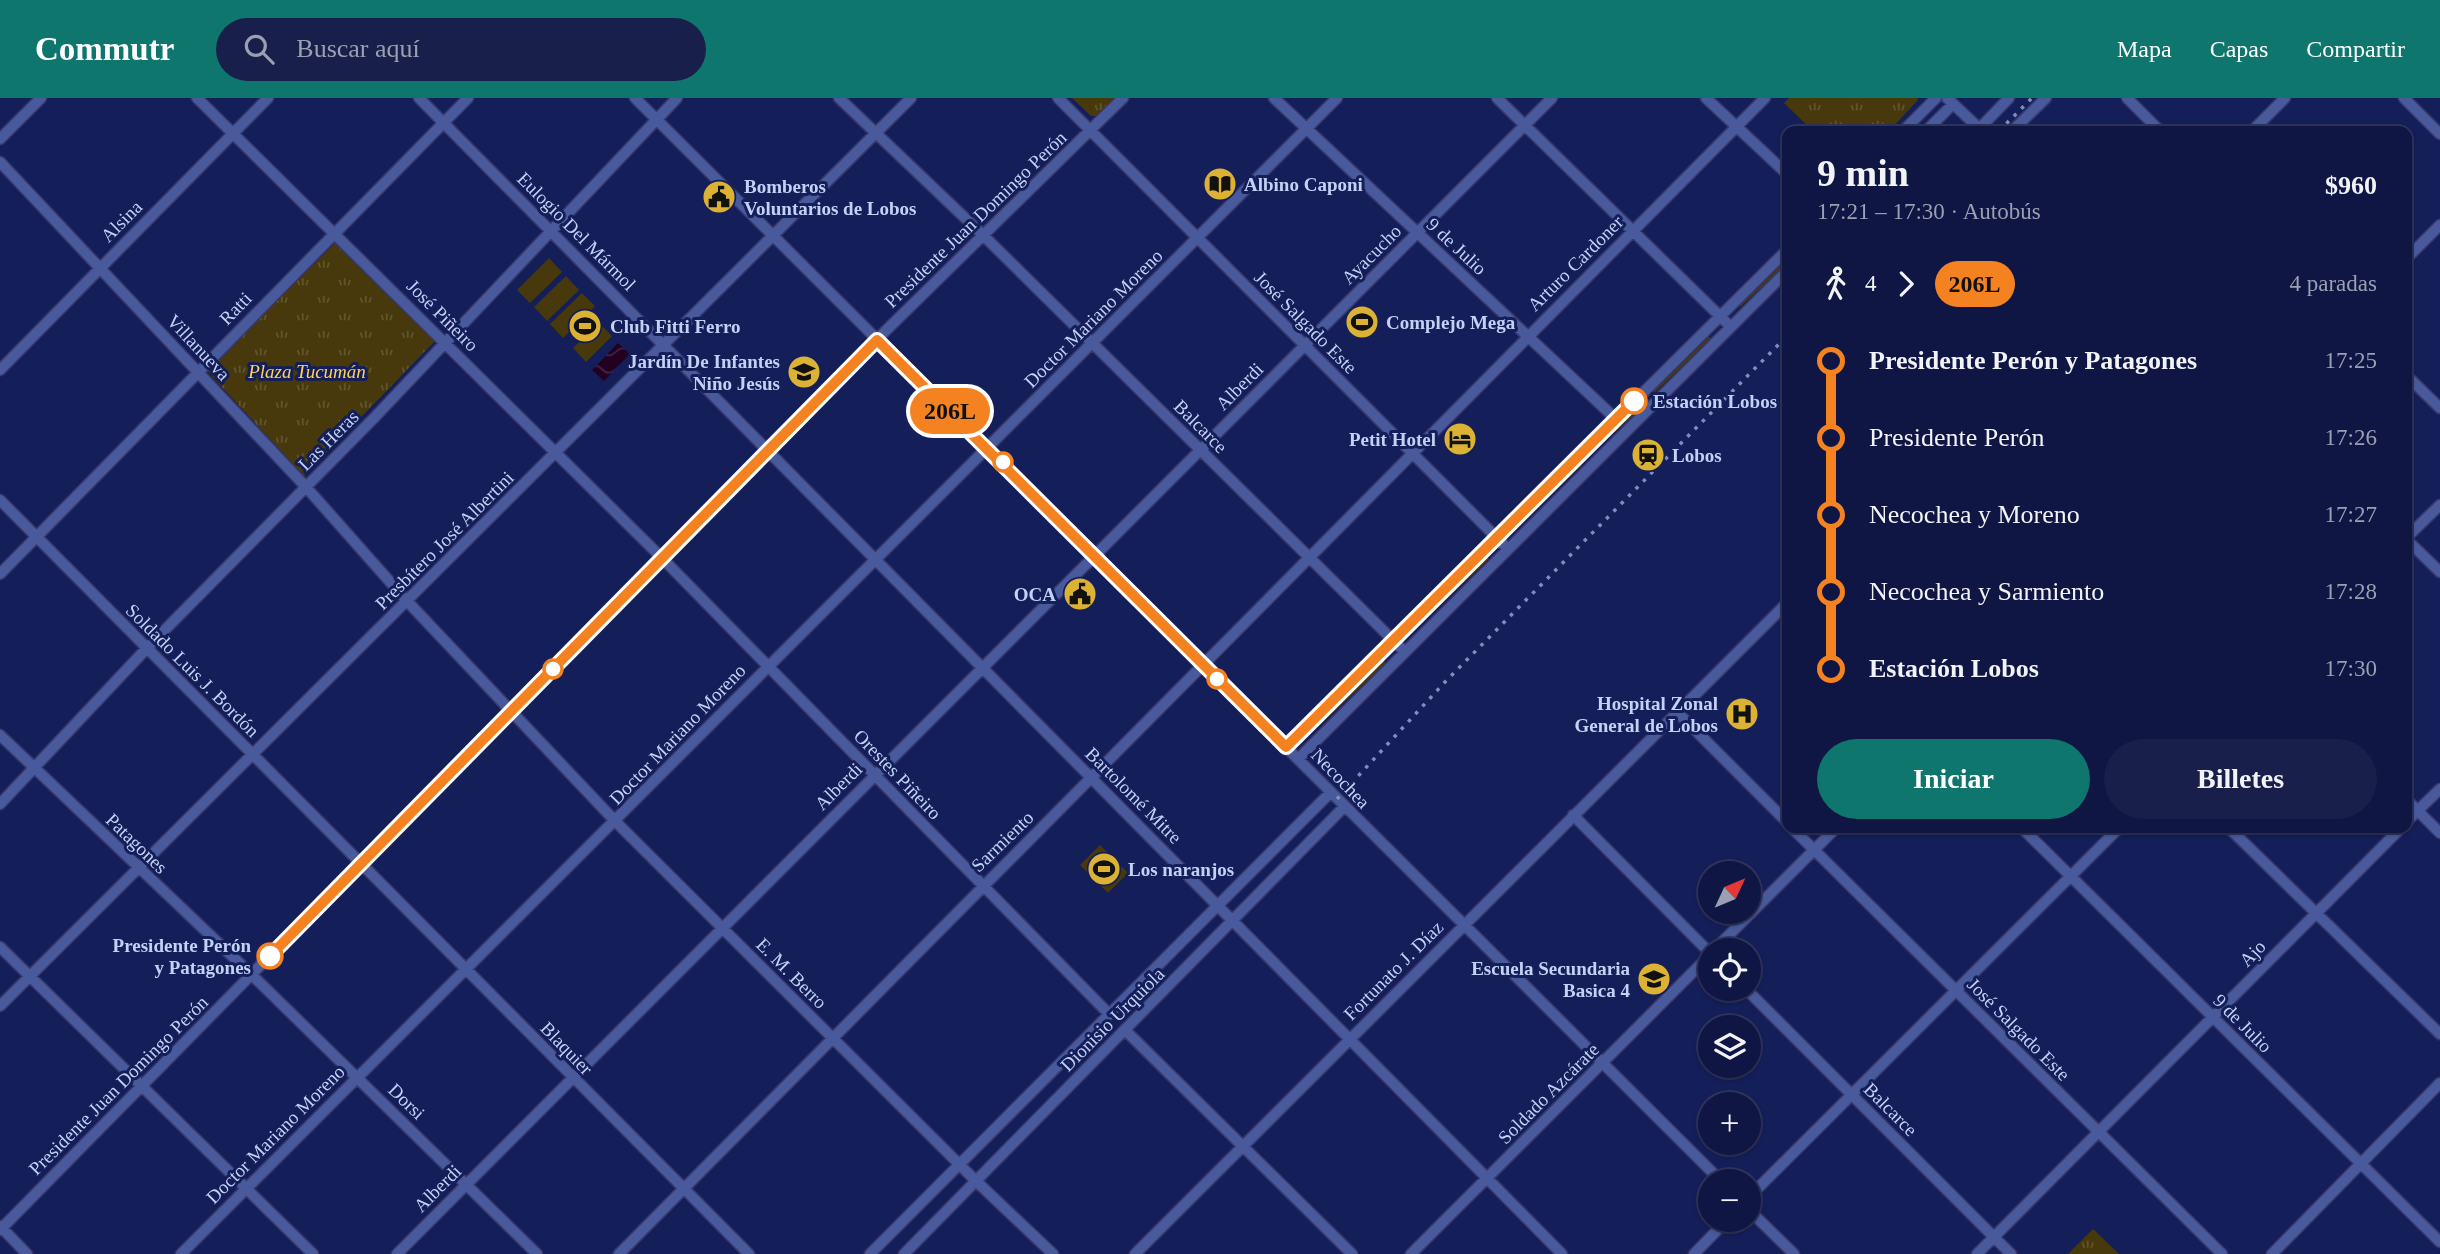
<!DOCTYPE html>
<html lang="es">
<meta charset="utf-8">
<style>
body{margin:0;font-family:Georgia,serif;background:#181f4a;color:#f1f3f6;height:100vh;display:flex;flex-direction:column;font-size:26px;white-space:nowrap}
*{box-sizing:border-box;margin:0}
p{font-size:23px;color:#9b9fb2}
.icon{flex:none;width:38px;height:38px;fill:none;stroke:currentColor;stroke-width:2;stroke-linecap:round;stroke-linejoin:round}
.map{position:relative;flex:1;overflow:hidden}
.sheet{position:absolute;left:1782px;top:28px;width:630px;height:707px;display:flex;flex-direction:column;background:#0f1643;border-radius:14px;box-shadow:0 2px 5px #0004,0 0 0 2px #2f355c}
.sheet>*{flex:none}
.badge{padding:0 14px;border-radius:23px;font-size:24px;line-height:46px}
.needle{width:46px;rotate:46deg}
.buttons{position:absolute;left:1698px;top:763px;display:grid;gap:14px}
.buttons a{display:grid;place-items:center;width:63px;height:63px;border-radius:50%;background:#0f1643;box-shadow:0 2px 5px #0004,0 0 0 2px #2f355c;font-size:35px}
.map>.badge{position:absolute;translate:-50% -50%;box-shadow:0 0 0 4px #fff}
.legs{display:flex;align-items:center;gap:10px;height:77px;padding:0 35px;font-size:23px}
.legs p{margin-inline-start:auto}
.head{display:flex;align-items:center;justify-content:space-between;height:119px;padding:0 35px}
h1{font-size:38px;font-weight:700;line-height:52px}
.primary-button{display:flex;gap:14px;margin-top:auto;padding:14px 35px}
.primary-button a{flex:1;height:80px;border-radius:42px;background:#0f766e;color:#fff;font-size:28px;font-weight:700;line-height:80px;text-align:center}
.primary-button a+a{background:#181f4a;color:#f1f3f6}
ul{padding:0 35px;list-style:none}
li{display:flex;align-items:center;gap:24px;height:77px;font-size:26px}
li i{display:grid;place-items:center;width:10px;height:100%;margin:0 9px;background:currentColor}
li i::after{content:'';width:18px;height:18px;margin:-9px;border:5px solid;border-radius:50%;background:#0f1643}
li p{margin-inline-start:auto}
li:first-child i{background:linear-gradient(#0000 50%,currentColor 0)}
li:last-child i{background:linear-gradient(currentColor 50%,#0000 0)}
header{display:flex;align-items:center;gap:42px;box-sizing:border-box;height:98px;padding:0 35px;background:#0f766e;color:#fff}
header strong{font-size:33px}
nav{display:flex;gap:38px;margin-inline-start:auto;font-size:24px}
.search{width:490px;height:63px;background:#181f4a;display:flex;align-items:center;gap:18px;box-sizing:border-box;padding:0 24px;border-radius:38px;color:#9b9fb2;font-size:26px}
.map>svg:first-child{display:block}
</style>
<header>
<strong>Commutr</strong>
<div class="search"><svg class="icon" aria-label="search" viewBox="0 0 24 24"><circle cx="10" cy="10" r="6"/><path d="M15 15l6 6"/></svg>Buscar aquí</div>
<nav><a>Mapa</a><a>Capas</a><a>Compartir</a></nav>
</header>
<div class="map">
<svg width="2440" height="1156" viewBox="0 0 2440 1156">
<defs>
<pattern id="park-tufts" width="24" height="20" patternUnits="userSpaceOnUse" patternTransform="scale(1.75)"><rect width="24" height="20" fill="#47390b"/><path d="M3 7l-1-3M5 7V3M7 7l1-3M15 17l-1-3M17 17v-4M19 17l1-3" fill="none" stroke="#60552f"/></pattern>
<pattern id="water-waves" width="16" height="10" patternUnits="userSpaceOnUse" patternTransform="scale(1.75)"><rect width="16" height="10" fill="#230022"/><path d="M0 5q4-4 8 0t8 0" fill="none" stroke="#412443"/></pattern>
</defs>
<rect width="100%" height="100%" fill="#141e59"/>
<path fill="#47390b" d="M549,160L562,174L530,205L517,192Z
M1787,160V166L1740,209V206Z
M566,178L579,192L547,223L534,209Z
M582,195L595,208L563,240L550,226Z
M599,225L612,238L586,264L573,250Z
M1708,238L1712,241L1654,295V292Z
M1633,311L1637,314L1604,344V341Z
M1579,364L1582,367L1516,431V428Z
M1486,458L1489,461L1413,533V530Z
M1383,562L1386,565L1306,640V637Z
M1100,747L1128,775L1108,795L1080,767Z"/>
<path fill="url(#park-tufts)" d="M1072,0H1115L1097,18H1091Z
M1789,0H1917L1918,2L1889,33H1813L1784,5Z
M336,144L435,243L304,378L207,273Z
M2093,1131L2119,1156H2068Z"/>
<path fill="url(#water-waves)" d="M618,245L630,256L604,283L592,272Z"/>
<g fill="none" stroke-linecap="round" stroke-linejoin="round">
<defs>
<path id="minor" d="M197,0L662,460L1109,916
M419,0L1562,1156
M635,0L1721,1083
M839,0L984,138L1405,554
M1058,0L1508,451
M1274,0L1616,321
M1497,0L1731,229
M1706,0L1787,76
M1947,0L1982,33
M2127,0L2160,33
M2404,0L2440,36
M1979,31L2009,0
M1903,33L1936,0
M1926,33L1953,6
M2012,33L2046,0
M2252,33L2285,0
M0,41L41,0
M0,64L306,389L407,503L615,723L976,1083L1053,1156
M2406,161L2440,127
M0,272L268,0
M2406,277L2440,310
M0,402L749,1156
M2406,440L2440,407
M2406,441L2440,474
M0,476L468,0
M1678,615L1787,724
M0,637L251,876L537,1156
M1286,649L1787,152
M1298,661L1787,173
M2406,701L2440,735
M0,706L147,550L374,320L677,0
M1573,717L1710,855
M2406,724L2440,691
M1792,730L2222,1156
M2022,730L2440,1144
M2229,730L2440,936
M0,849L313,1156
M1714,852L1836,730
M1746,891L2011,1156
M0,908L911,0
M1125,932L1352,1156
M1748,1100L2119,730
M1748,1111L1794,1156
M0,1128L27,1156
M0,1132L862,256L1123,0
M181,1156L1337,0
M397,1156L1552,0
M619,1156L1765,0
M870,1156L1331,694
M904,1156L1344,709
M1135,1156L1787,505
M1411,1156L1710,857
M1694,1156L1727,1122
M1977,1156L2401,730
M2272,1156L2440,985"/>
</defs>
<use href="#minor" stroke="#37376c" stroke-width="13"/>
<use href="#minor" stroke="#485a9c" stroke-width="10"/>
<path stroke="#828dbb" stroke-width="3.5" stroke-dasharray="3.5 7" stroke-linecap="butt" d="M1999,33L2032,0
M1337,701L1445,584L1787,238"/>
</g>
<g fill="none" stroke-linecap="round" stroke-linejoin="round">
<defs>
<path id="line-1" d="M270,858L877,242L1286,649L1634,303"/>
</defs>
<use href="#line-1" stroke="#fff" stroke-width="16"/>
<use href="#line-1" stroke="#f58220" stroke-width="10"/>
</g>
<defs>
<symbol id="library-disc" viewBox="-11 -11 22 22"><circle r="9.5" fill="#dbb233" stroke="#141e59"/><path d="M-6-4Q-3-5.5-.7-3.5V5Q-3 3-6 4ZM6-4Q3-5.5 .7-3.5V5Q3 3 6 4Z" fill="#111"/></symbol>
<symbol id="civic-disc" viewBox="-11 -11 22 22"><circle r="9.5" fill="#dbb233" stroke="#141e59"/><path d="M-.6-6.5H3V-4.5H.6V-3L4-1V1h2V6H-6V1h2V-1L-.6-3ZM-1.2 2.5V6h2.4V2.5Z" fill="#111"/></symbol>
<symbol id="stadium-disc" viewBox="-11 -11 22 22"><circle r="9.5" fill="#dbb233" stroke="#141e59"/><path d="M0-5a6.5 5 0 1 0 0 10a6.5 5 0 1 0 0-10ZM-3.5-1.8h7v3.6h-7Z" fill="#111"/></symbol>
<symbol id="school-disc" viewBox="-11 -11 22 22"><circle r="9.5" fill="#dbb233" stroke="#141e59"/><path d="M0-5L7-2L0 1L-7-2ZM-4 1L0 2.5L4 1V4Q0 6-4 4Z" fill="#111"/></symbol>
<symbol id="hotel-disc" viewBox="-11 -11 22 22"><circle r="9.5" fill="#dbb233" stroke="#141e59"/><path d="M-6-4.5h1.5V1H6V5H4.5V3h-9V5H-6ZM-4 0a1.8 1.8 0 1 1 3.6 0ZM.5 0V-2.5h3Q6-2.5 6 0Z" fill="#111"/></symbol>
<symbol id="station-disc" viewBox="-11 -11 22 22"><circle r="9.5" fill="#dbb233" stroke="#141e59"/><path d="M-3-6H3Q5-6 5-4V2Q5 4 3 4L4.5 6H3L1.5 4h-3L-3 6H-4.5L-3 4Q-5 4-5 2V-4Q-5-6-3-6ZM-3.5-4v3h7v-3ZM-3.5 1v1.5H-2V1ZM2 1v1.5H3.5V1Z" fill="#111"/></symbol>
<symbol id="hospital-disc" viewBox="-11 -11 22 22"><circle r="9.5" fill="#dbb233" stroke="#141e59"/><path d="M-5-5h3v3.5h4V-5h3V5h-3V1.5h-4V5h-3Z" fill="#111"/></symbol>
</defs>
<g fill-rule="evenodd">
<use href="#library-disc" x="1201" y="67" width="38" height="38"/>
<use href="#civic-disc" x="700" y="80" width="38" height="38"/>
<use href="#stadium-disc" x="1343" y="205" width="38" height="38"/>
<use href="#stadium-disc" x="566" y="209" width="38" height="38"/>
<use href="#school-disc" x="785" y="255" width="38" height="38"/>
<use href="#hotel-disc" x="1441" y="322" width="38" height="38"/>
<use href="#station-disc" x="1629" y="338" width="38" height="38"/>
<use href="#civic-disc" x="1061" y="477" width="38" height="38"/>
<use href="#hospital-disc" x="1723" y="597" width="38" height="38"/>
<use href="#stadium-disc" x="1085" y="752" width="38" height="38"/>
<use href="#school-disc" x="1635" y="862" width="38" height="38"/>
</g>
<g fill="#fff" stroke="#f58220" stroke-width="3.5">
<circle cx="1634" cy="303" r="12"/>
<circle cx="1003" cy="364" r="9"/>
<circle cx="553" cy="571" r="9"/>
<circle cx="1217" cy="581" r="9"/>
<circle cx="270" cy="858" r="12"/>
</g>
<g text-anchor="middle" stroke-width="6" stroke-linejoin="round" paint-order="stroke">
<g font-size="19" font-weight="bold" fill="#c4d1f6" stroke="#141e59" text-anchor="start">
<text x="1244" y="93">Albino Caponi</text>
<text x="744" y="95">Bomberos<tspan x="744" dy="22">Voluntarios de Lobos</tspan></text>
<text x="1386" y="231">Complejo Mega</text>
<text x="610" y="235">Club Fitti Ferro</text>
<text x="780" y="270" text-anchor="end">Jardín De Infantes<tspan x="780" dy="22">Niño Jesús</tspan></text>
<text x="1436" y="348" text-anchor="end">Petit Hotel</text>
<text x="1672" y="364">Lobos</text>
<text x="1056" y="503" text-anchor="end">OCA</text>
<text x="1718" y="612" text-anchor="end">Hospital Zonal<tspan x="1718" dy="22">General de Lobos</tspan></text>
<text x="1128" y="778">Los naranjos</text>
<text x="1630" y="877" text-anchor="end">Escuela Secundaria<tspan x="1630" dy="22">Basica 4</tspan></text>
</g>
<g font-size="19" fill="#c4d1f6" stroke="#141e59">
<text transform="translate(975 121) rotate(-44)" y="7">Presidente Juan Domingo Perón</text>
<text transform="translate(121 123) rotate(-45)" y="7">Alsina</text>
<text transform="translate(577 133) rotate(45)" y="7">Eulogio Del Mármol</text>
<text transform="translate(1457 148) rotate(43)" y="7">9 de Julio</text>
<text transform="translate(1371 156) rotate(-45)" y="7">Ayacucho</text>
<text transform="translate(1575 165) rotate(-45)" y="7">Arturo Cardoner</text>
<text transform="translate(235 210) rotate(-46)" y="7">Ratti</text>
<text transform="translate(443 217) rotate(45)" y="7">José Piñeiro</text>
<text transform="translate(1093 220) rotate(-45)" y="7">Doctor Mariano Moreno</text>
<text transform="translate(1306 224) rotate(45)" y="7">José Salgado Este</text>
<text transform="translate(199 249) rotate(47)" y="7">Villanueva</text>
<text transform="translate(1239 288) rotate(-45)" y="7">Alberdi</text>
<text transform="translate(1201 328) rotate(45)" y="7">Balcarce</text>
<text transform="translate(328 342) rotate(-45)" y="7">Las Heras</text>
<text transform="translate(444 442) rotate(-45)" y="7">Presbítero José Albertini</text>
<text transform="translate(193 572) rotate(45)" y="7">Soldado Luis J. Bordón</text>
<text transform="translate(677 636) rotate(-46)" y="7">Doctor Mariano Moreno</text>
<text transform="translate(898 676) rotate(46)" y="7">Orestes Piñeiro</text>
<text transform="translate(1341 680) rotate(46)" y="7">Necochea</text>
<text transform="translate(838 688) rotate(-45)" y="7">Alberdi</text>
<text transform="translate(1134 697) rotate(45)" y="7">Bartolomé Mitre</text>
<text transform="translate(1002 743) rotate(-44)" y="7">Sarmiento</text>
<text transform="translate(137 745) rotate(44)" y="7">Patagones</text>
<text transform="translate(2252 855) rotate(-46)" y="7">Ajo</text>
<text transform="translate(1393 872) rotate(-45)" y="7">Fortunato J. Díaz</text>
<text transform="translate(792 875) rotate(45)" y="7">E. M. Berro</text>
<text transform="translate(1112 921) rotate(-45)" y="7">Dionisio Urquiola</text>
<text transform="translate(2243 925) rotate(45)" y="7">9 de Julio</text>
<text transform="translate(2019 931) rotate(45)" y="7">José Salgado Este</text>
<text transform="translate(567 950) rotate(46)" y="7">Blaquier</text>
<text transform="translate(118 987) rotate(-45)" y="7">Presidente Juan Domingo Perón</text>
<text transform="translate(1548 995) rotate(-45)" y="7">Soldado Azcárate</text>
<text transform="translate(407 1003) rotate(44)" y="7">Dorsi</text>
<text transform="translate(1891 1011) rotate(45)" y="7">Balcarce</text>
<text transform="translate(275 1036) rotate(-45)" y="7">Doctor Mariano Moreno</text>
<text transform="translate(437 1090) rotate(-45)" y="7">Alberdi</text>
</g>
<g font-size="19" font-style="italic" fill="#fcd35e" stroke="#141e59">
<text x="307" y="280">Plaza Tucumán</text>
</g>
<g font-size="19" font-weight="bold" fill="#c4d1f6" stroke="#141e59" text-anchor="start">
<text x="1653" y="310">Estación Lobos</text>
<text x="251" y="854" text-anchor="end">Presidente Perón<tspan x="251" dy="22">y Patagones</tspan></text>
</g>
</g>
</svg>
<div class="buttons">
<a><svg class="needle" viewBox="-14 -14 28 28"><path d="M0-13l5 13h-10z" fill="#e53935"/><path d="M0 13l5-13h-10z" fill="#9b9fb2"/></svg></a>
<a><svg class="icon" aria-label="locate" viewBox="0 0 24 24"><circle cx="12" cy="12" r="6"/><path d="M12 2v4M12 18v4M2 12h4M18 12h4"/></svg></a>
<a><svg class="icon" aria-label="layers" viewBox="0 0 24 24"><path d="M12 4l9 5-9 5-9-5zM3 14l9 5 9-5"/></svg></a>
<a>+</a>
<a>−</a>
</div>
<b class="badge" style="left:950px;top:313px;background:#f58220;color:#111">206L</b>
<section class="sheet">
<div class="head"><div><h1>9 min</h1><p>17:21 – 17:30 · Autobús</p></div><b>$960</b></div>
<div class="legs"><svg class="icon" aria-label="walk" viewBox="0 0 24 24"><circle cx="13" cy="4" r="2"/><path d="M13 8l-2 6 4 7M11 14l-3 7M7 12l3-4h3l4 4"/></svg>4<svg class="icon" aria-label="forward" viewBox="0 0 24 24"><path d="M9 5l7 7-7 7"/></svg><b class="badge" style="background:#f58220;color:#111">206L</b><p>4 paradas</p></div>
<ul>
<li><i style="color:#f58220"></i><b>Presidente Perón y Patagones</b><p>17:25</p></li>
<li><i style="color:#f58220"></i><span>Presidente Perón</span><p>17:26</p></li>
<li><i style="color:#f58220"></i><span>Necochea y Moreno</span><p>17:27</p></li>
<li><i style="color:#f58220"></i><span>Necochea y Sarmiento</span><p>17:28</p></li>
<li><i style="color:#f58220"></i><b>Estación Lobos</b><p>17:30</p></li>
</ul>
<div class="primary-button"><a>Iniciar</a><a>Billetes</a></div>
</section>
</div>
